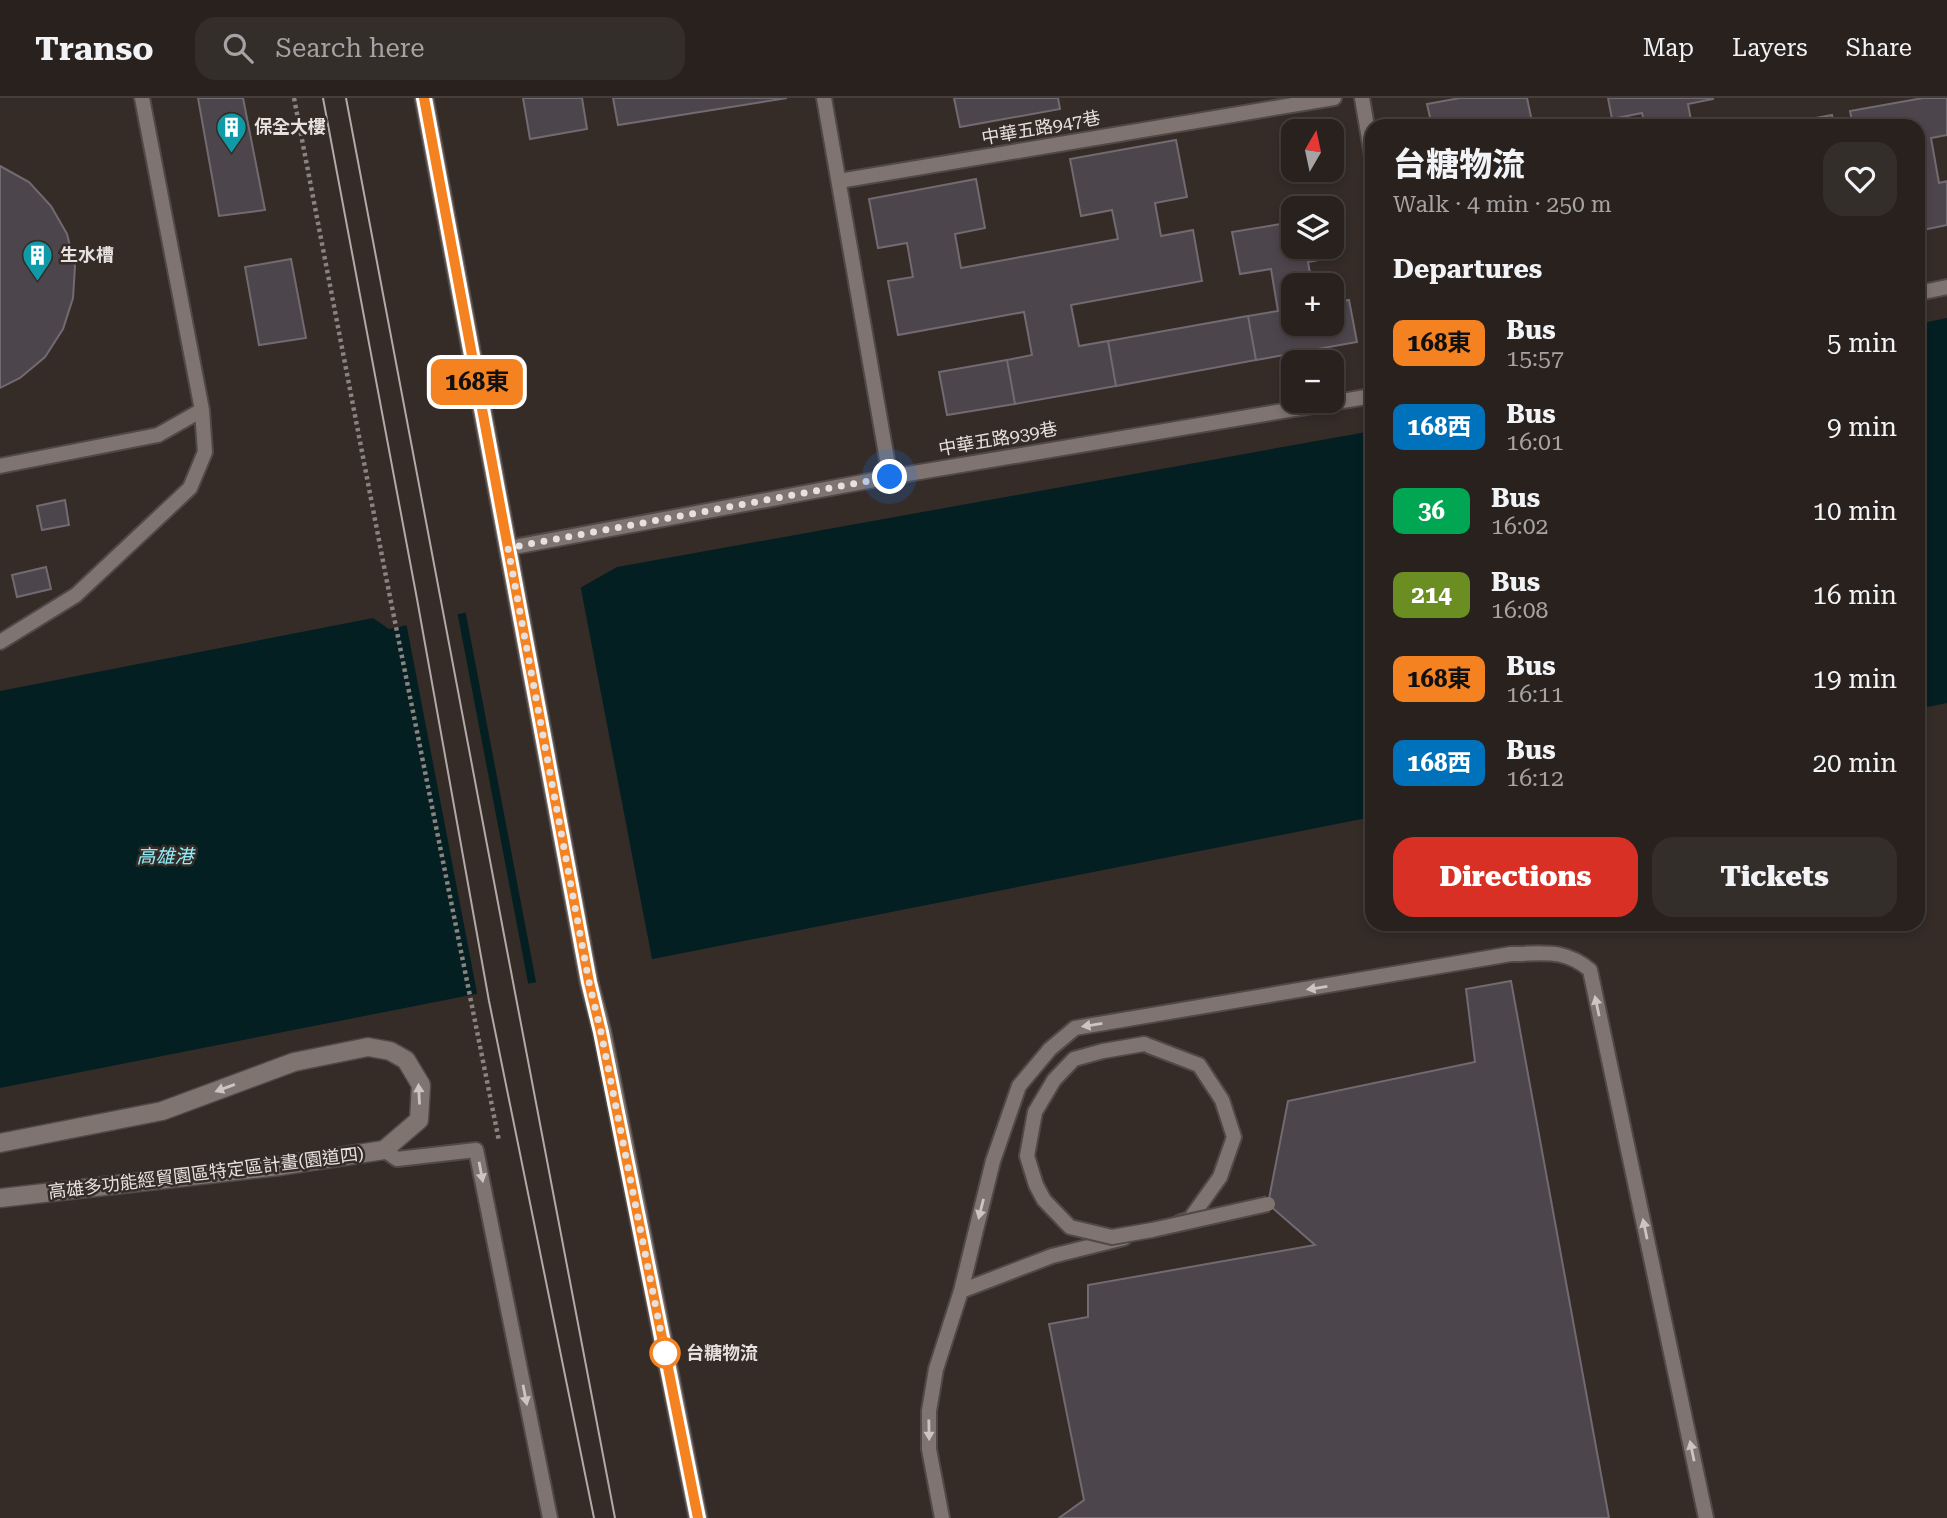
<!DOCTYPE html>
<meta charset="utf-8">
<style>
body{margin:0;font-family:"Roboto Serif","Noto Sans TC",serif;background:#342e2b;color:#f1f3f6;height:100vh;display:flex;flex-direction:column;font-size:26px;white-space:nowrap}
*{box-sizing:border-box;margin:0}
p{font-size:23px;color:#a5a3a4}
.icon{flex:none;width:38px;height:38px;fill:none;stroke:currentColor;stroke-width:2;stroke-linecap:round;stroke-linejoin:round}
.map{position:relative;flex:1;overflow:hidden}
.panel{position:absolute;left:1365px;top:21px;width:560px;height:812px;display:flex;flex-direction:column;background:#28211e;border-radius:21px;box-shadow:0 4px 10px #0003,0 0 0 2px #443e3c}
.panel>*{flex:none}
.badge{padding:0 14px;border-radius:10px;font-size:24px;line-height:46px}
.needle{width:46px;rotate:9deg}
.controls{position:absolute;left:1281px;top:21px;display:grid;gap:14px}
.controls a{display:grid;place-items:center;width:63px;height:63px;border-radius:14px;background:#28211e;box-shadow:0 4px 10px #0003,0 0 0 2px #443e3c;font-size:35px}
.you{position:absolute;width:35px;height:35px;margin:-18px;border:5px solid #fff;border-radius:50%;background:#1a73e8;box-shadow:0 0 0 10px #1a73e833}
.map>.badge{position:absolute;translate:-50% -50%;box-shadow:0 0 0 4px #fff}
h2{padding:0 28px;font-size:26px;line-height:63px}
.round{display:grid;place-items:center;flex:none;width:74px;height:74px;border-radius:21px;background:#342e2b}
.headline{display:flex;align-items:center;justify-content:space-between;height:119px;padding:0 28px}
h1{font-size:33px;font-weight:800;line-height:52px}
.cta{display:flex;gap:14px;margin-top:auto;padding:14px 28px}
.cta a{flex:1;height:80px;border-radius:21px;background:#d93025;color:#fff;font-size:28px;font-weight:800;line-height:80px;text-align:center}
.cta a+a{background:#342e2b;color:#f1f3f6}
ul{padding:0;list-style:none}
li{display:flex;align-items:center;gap:21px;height:84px;padding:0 28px}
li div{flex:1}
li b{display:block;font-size:26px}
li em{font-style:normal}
li .badge{min-width:77px;font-weight:700;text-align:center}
header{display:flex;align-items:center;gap:42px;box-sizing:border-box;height:98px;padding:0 35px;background:#28211e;border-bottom:2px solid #443e3c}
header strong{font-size:33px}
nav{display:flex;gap:38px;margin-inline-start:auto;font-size:24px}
.search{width:490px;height:63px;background:#342e2b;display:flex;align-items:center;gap:18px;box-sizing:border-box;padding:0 24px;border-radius:21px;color:#a5a3a4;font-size:26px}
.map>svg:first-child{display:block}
</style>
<header>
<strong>Transo</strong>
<div class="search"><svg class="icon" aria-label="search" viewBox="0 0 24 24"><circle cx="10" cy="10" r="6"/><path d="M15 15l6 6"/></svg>Search here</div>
<nav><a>Map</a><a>Layers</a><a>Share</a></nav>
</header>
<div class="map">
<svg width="1947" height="1420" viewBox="0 0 1947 1420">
<rect width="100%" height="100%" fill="#352c28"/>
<path fill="#041f22" d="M1947,220V605L1918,611V226Z
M1372,333V719L0,990V593L373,520L389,531L580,490L617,469Z"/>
<path fill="#352c28" d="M580,486L653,866L537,889L465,511Z
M457,513L529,890L478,900L406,524Z"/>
<path fill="#4c454c" stroke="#726a71" stroke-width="2" d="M198,0H243L265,112L219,118Z
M523,0H582L587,31L530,41Z
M613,0H787L618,27Z
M954,0H1058L1060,11L960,29Z
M1460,0H1527L1533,28H1432L1427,6Z
M1608,0H1713V1L1688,6L1692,28H1645L1642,15L1612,21Z
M1923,0H1947V37L1931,40L1939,85L1947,83V127L1918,133V28H1853L1850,13Z
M1832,17L1834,28H1774Z
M1176,42L1187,99L1155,105L1161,138L1193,132L1202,183L1071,207L1079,248L1108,243L1116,288L1015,306L1007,262L1032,257L1024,214L898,237L888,183L913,179L907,145L878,150L869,101L976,81L985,130L955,136L961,170L1118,141L1112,112L1081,118L1070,61Z
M0,68L29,84L51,108L67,136L75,168L73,200L63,231L45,259L20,280L0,290Z
M1332,117L1340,158L1308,164L1312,187H1293V226H1332V205L1349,202L1357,244L1256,262L1248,218L1278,213L1271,171L1240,176L1232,134L1293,124V149H1332Z
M291,161L306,240L259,247L245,169Z
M1248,218L1256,262L1116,288L1108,243Z
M1007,262L1015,306L947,317L939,274Z
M65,402L69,427L42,432L37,408Z
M46,469L51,491L17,499L12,477Z
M1511,883L1609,1420H1059L1084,1402L1049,1226L1088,1219V1187L1315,1147L1268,1106L1288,1003L1475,964L1466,891Z"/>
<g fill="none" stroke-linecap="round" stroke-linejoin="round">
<defs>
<path id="service" d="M824,0L890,379
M1362,0L1372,58
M839,83L1334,0
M1918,195L1947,189
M0,368L158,337L202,312
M508,450L890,379L1372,298
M0,544L76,497L190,390L205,354L202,312L142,0
M1144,946L1199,967L1222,1002L1234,1039L1220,1079L1190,1121L1180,1124
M384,1052L397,1061L476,1052L550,1420
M961,1193L1052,1158L1124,1140
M942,1420L929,1351V1313L936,1271L961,1193L993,1063L1019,988L1050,951L1075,930L1511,856C1543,856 1564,850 1590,872L1706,1420"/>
<path id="minor" d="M0,1045L162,1013L294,964L368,949L390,953L406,962L421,987L419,1022L384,1052L279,1068L0,1100"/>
<path id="tertiary" d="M424,0L589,884L602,934L698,1420"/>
</defs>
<use href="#service" stroke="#514946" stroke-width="18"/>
<use href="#minor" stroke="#514946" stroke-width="21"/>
<use href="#tertiary" stroke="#514946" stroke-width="21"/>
<path stroke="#8a8380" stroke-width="4.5" stroke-dasharray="3.5 3.5" stroke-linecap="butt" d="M294,0L387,484L499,1043"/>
<use href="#service" stroke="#7f7470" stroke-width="14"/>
<use href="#minor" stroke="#7f7470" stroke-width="18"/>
<use href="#tertiary" stroke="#7f7470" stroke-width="18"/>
<path stroke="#b1aaa7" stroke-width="2" d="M323,0L417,501L489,903L594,1420
M346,0C436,473 524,947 615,1420"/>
<defs>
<path id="service-bridge" d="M1144,946L1103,953L1074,961L1054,982L1035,1014L1027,1058L1036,1087L1044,1102L1070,1129L1112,1139L1152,1132L1268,1106"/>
</defs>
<use href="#service-bridge" stroke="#514946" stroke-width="18" stroke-linecap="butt"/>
<use href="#service-bridge" stroke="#7f7470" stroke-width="14"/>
</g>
<defs><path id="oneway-solid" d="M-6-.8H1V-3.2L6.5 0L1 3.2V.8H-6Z" transform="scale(1.75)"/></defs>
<g fill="#ccc5c2">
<use href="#oneway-solid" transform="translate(1317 890) rotate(171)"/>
<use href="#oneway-solid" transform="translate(1597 908) rotate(-102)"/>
<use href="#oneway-solid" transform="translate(1092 927) rotate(171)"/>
<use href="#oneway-solid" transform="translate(225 990) rotate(160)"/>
<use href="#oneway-solid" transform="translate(419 996) rotate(-93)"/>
<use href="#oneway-solid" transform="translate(481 1074) rotate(79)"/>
<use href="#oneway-solid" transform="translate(981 1111) rotate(104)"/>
<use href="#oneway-solid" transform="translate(1645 1131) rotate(-102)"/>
<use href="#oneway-solid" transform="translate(525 1297) rotate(79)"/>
<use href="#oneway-solid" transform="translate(929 1332) rotate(89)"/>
<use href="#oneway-solid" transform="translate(1692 1353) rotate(-102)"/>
</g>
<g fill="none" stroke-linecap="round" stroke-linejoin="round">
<defs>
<path id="line" d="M424,0L589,884L601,934L698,1420"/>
</defs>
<use href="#line" stroke="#fff" stroke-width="16"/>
<use href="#line" stroke="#f58220" stroke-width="10"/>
<path stroke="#e6e0de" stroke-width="7" stroke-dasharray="0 12.6" d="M665,1255L601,934L589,884L508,450L890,379"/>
</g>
<defs>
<symbol id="building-pin" viewBox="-11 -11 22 30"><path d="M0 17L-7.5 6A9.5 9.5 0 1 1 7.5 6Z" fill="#0f9aa8" stroke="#352c28"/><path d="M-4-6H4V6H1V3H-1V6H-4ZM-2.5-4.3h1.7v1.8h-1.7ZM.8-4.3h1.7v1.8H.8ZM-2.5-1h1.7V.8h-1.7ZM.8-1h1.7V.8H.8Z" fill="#fff"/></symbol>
</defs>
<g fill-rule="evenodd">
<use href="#building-pin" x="214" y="12" width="35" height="47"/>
<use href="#building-pin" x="20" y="140" width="35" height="47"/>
</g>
<circle fill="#fff" stroke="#f58220" stroke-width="3.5" cx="665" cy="1255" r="14"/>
<g text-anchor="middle" stroke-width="5" stroke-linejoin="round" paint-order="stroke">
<g font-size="18" font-weight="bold" fill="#e6e0de" stroke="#352c28" text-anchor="start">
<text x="254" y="35">保全大樓</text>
<text x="60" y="163">生水槽</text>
</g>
<g font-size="18" fill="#e6e0de" stroke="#352c28">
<text transform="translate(1041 30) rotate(-10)" y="6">中華五路947巷</text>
<text transform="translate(998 341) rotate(-10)" y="6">中華五路939巷</text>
<text transform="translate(206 1075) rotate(-7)" y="6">高雄多功能經貿園區特定區計畫(園道四)</text>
</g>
<g font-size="18" font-weight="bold" fill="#e6e0de" stroke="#352c28" text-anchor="start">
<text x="686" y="1261">台糖物流</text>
</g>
<g font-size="19" font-style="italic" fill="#90edf8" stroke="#352c28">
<text x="165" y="765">高雄港</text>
</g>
</g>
</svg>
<div class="controls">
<a><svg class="needle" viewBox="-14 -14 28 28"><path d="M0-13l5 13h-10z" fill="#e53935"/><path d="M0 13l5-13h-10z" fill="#a5a3a4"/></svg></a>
<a><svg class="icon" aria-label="layers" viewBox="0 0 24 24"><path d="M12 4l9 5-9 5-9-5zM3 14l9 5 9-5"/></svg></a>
<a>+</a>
<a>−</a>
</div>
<div class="you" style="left:890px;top:379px"></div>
<b class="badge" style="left:477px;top:284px;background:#f58220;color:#111">168東</b>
<section class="panel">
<div class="headline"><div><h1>台糖物流</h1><p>Walk · 4 min · 250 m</p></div><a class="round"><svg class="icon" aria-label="heart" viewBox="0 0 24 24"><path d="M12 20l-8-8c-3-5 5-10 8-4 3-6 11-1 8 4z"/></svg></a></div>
<h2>Departures</h2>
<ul>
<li><span class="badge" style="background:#f58220;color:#111">168東</span><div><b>Bus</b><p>15:57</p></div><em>5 min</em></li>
<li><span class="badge" style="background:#0072bc;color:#fff">168西</span><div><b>Bus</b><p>16:01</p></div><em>9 min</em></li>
<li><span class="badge" style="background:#00a651;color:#fff">36</span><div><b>Bus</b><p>16:02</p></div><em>10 min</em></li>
<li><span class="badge" style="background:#6b8e23;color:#fff">214</span><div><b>Bus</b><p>16:08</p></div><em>16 min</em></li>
<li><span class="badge" style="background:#f58220;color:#111">168東</span><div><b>Bus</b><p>16:11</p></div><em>19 min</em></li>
<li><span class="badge" style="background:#0072bc;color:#fff">168西</span><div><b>Bus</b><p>16:12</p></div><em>20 min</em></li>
</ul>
<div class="cta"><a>Directions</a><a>Tickets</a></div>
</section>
</div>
